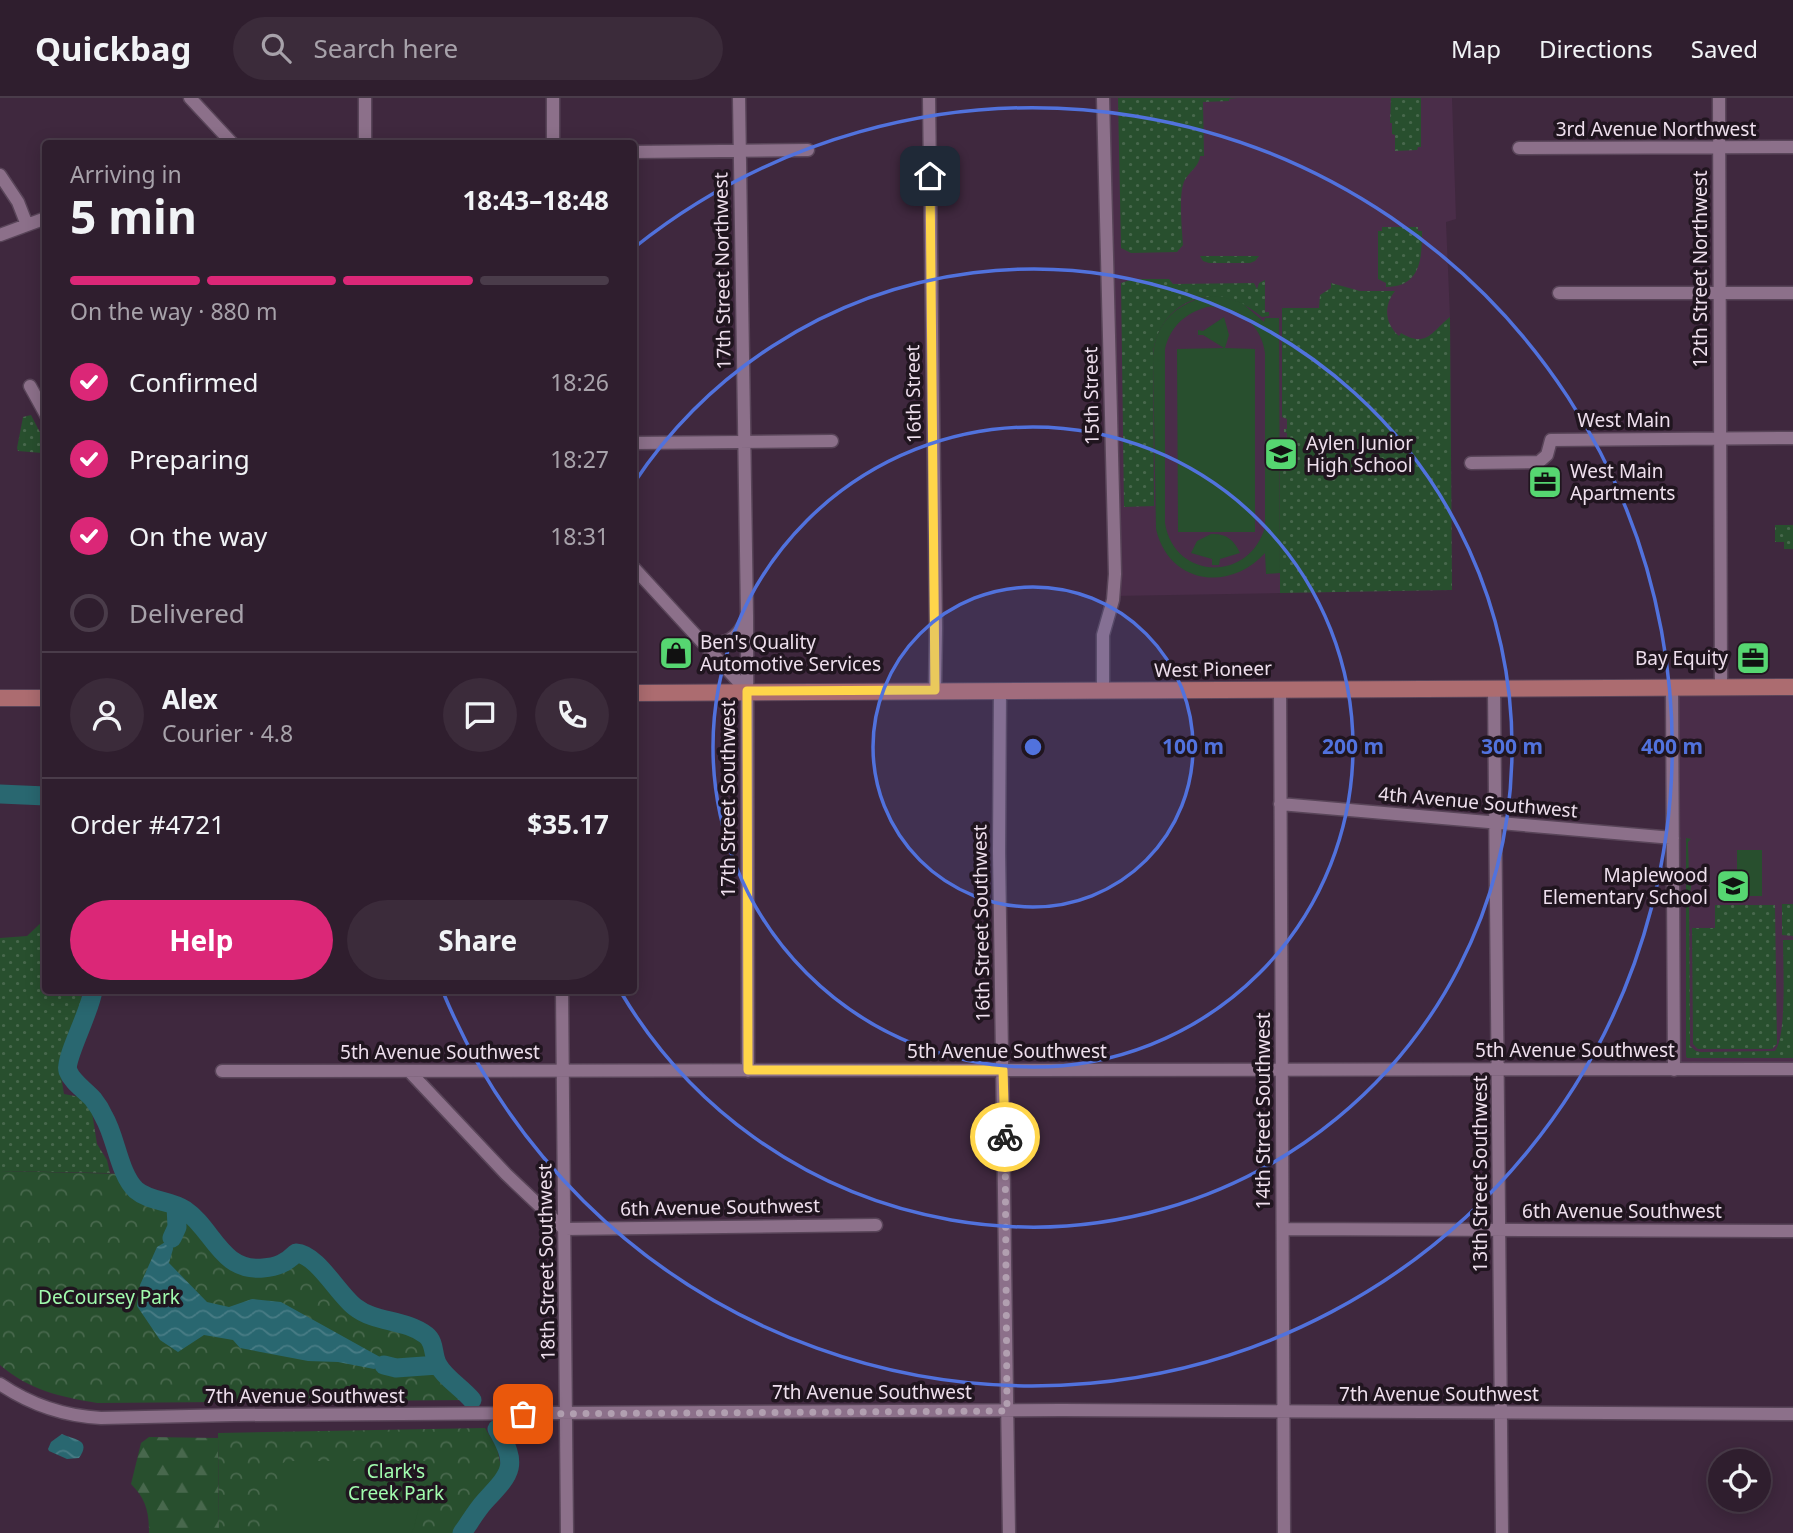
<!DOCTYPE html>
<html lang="en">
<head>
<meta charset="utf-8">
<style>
	body { margin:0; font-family:"Noto Sans",sans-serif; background:#3b2b3a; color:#f1f3f6; height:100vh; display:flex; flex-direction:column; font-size:26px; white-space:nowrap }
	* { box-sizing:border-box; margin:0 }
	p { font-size:23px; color:#a7a2aa }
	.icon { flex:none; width:38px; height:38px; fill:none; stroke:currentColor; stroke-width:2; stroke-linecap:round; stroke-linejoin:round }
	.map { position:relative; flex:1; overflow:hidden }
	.sheet { position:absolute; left:42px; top:42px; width:595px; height:854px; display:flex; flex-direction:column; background:#2f1e2e; border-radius:7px; box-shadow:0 4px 18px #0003,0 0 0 2px #4a3c4a }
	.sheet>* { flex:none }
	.fabs { position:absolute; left:1708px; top:1351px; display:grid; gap:14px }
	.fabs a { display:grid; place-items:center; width:63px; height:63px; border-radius:50%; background:#2f1e2e; box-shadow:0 4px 18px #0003,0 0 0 2px #4a3c4a; font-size:35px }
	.pin { position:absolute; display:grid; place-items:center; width:60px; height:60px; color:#fff; margin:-30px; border-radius:14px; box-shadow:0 4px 10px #0006 }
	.courier { position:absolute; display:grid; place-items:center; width:70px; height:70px; margin:-35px; border:5px solid #ffd54a; border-radius:50%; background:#fff; color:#222; box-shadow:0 2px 9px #0007 }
	.head em { font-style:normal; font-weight:700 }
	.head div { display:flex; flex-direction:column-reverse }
	.head { display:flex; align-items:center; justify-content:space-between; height:119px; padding:0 28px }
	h1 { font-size:46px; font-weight:700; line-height:52px }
	.bar { display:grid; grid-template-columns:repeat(4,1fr); gap:10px 7px; align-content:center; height:84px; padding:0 28px }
	.bar i { height:9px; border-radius:5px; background:#4a3c4a }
	.bar .selected { background:#db2777 }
	.bar p { grid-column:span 4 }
	.line { display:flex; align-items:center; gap:18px; padding:0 28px; border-top:2px solid #4a3c4a }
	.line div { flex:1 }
	.round { display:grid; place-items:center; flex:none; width:74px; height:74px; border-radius:37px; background:#3b2b3a }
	ol { padding:0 28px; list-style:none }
	li { display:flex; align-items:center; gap:21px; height:77px }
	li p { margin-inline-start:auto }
	li .icon { padding:7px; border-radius:50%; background:#db2777; color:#fff; stroke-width:4 }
	li:last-child { color:#a7a2aa }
	li i { width:38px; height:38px; border:4px solid #4a3c4a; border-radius:50% }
	.button { display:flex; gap:14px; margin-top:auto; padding:14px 28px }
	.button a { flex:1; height:80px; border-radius:42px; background:#db2777; color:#fff; font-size:28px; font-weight:700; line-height:80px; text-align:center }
	.button a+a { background:#3b2b3a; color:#f1f3f6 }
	header { display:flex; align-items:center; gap:42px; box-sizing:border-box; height:98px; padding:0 35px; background:#2f1e2e; border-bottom:2px solid #4a3c4a }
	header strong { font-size:33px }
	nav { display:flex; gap:38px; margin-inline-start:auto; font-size:24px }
	.search { width:490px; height:63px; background:#3b2b3a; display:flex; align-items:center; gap:18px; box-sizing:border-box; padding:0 24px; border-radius:38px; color:#a7a2aa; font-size:26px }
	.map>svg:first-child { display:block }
	.built { fill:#4a2d49 }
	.grass { fill:url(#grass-dots) }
	.forest { fill:url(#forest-firs) }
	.park { fill:url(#park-crowns) }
	.garden { fill:#284f2e; fill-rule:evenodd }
	.water { fill:url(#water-waves) }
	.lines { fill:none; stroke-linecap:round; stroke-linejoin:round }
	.river { stroke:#296770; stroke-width:19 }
	.minor-casing { stroke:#594559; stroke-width:15 }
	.major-casing { stroke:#594559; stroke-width:18 }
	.minor { stroke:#8c708a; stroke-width:12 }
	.major { stroke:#ac6c70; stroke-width:16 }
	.done { stroke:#b19fb0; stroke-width:7; stroke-dasharray:0 12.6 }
	.route { stroke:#ffd54a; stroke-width:9 }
	.ring { fill:none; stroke:#5172dd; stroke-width:3.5 }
	.labels { text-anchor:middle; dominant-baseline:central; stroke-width:7; stroke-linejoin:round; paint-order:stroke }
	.street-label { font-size:19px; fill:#eedfed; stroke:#20151f }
	.poi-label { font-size:19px; fill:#eedfed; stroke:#20151f; text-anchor:start }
	.park-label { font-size:19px; fill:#a1fcae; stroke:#20151f }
	.centre { fill:#5172dd; stroke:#20151f; stroke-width:3.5 }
	.ring-label { font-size:21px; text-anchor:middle; font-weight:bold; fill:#5172dd; stroke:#20151f; stroke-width:7; stroke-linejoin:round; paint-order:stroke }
</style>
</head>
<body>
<header>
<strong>Quickbag</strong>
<div class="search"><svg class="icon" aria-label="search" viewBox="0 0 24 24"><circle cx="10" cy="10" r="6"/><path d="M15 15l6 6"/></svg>Search here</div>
<nav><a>Map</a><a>Directions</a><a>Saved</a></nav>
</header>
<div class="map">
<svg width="1793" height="1435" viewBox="0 0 1793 1435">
	<defs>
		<pattern id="grass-dots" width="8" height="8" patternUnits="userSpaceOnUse" patternTransform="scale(1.75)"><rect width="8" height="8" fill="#284f2e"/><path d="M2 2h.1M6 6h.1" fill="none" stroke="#48684d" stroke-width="1.8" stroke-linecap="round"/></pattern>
		<pattern id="forest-firs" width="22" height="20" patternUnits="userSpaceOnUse" patternTransform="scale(1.75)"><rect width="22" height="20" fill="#284f2e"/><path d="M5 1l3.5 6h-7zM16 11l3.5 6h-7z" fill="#48684d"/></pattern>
		<pattern id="park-crowns" width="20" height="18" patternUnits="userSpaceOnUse" patternTransform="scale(1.75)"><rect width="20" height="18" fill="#284f2e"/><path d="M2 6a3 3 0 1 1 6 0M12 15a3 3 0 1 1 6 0" fill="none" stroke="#48684d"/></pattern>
		<pattern id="water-waves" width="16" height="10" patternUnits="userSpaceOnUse" patternTransform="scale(1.75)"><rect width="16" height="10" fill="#296770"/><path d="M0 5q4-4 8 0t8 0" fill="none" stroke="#487c85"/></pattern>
	</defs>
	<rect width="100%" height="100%" fill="#3f283e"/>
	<path class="built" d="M1103 0H1452L1456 121 1446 124 1450 219 1452 492 1113 498Z
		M1793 589V971L1674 972 1672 590Z"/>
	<path class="grass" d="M1118 0H1237L1229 1V3L1203 4 1204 58H1200C1199 70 1186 75 1183 87 1179 100 1182 132 1183 147L1177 154 1131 155 1121 150Z
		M1391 0H1421V49H1418L1417 52 1395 53V37L1392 36V25H1390Z
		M1382 129H1418V133H1422C1422 160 1421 189 1386 189V185L1378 181V133H1382Z
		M1200 158H1259L1255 163 1250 165H1209L1203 163Z
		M1133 181H1169L1173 186 1254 185 1257 191 1259 185 1265 182V214H1269V218L1262 219C1220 183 1164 196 1153 253L1154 408 1124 409 1121 185Z
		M1331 185 1360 193H1395C1383 208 1385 226 1399 238L1401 235C1427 251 1433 232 1450 219L1452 492 1280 495V360L1287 358V348H1284V345L1287 344V335L1284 334V331H1287V321L1282 319V210H1319L1320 197 1331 190Z
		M31 317 45 344 42 355 18 353 17 350 23 319Z
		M1775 427H1793V451H1784V444H1775Z
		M1686 740 1691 741 1688 744 1689 779 1692 780 1689 806 1690 948 1696 953 1701 954 1775 953C1787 938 1783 865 1783 842H1793V960H1687L1686 958Z
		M1782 806H1793V838L1782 837Z
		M1715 807H1775L1777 946 1772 951H1698L1693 946 1692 830H1715Z
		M45 821 46 892 81 893 82 910 59 966 64 996 80 999 92 1014 97 1046 107 1062 110 1075 0 1073V840L27 838Z"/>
	<path class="forest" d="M149 1339 218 1340 219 1435H149C149 1414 146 1401 131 1386L141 1345Z"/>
	<path class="park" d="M0 1073 126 1076C140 1105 159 1097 183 1111 213 1128 220 1173 262 1170 276 1169 286 1165 296 1155 317 1156 338 1196 355 1209 375 1225 405 1222 426 1237 436 1245 432 1257 438 1267 445 1280 462 1290 472 1302L97 1305C61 1299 29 1292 0 1267Z
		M485 1330 497 1350 501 1369 495 1385 476 1403 454 1435H219L218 1335Z"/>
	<path class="garden" d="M1220 198 1242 205 1264 224 1265 220H1279L1280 475 1266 476 1265 455C1230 494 1169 487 1156 431L1153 261C1153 223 1183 198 1220 198ZM1207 209C1236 207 1261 225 1265 255V429C1249 485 1174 482 1165 425V251C1170 229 1185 215 1207 209Z
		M1224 219 1229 237 1225 250 1255 251V434H1178L1177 251 1224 250 1203 237H1198V232L1203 233Z
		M1211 436C1225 435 1234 441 1240 455L1220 461 1219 467H1212V461L1191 455 1197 443Z
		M1737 752H1762V798H1737Z
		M286 1363H426L424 1386 414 1430 411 1435H281V1367Z"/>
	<path class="water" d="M172 1140 173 1151 169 1165 207 1204 229 1209 252 1201 281 1204 380 1259 384 1267 374 1271 338 1264 308 1263 240 1250 233 1242 204 1237 178 1254 160 1242 137 1208 140 1187 157 1149Z
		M62 1336C74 1342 92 1341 79 1360L67 1361 49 1353 48 1351 51 1344Z"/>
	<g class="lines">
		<path class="river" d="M0 696 46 698
			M93 892C91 912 64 961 68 973 72 984 85 992 93 1001 97 1006 101 1012 104 1019 116 1039 119 1076 136 1092 150 1104 170 1102 185 1112 213 1131 221 1174 263 1170 277 1169 286 1165 296 1155 317 1156 338 1196 355 1209 375 1225 405 1221 426 1237 436 1245 432 1257 438 1267 445 1280 462 1290 472 1302
			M172 1140 177 1129 176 1108
			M384 1267 396 1270 438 1267
			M462 1435C470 1424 476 1413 485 1403 511 1375 519 1368 497 1331"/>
		<g class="minor-casing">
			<path id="minor" d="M190 0 233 46
				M365 0V46
				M553 0V46
				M739 0 747 518 748 973
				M929 0 936 530 935 592
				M1103 0 1115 476 1113 502 1103 537V593
				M1719 0 1721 590
				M1519 50 1793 49
				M634 54 808 52
				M0 77 18 104 27 127
				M0 137 46 120
				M1559 195H1793
				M30 288 46 317
				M634 345 832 343
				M1471 365 1539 364 1547 357 1551 342 1793 340
				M634 470 747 593
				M704 544C725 548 737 541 746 522
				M1672 590 1674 972
				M1280 591 1284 1435
				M1494 591 1502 1435
				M1000 592 999 754 1009 1435
				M1280 706 1673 740
				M562 892 567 1435
				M222 973 1793 971
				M409 973 506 1076 564 1131 876 1127
				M1283 1131 1793 1133
				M0 1286C31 1307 64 1318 101 1320L234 1317 1062 1312 1793 1316"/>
		</g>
		<g class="major-casing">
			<path id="major" d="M634 595 1793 589
				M0 600H46"/>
		</g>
		<use href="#minor" class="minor"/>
		<use href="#major" class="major"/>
	</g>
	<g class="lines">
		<path class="done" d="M523 1316 1007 1313 1005 1039"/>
		<path class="route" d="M930 78 935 592 747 593 748 972H1003L1005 1039"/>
	</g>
	<circle cx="1033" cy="649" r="160" fill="#5172dd" fill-opacity=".12"/>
	<g class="ring">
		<circle cx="1033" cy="649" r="160"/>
		<circle cx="1033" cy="649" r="320"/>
		<path d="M634 385A479 479 0 1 1 622 896"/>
		<path d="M635 149A639 639 0 1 1 443 894"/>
	</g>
	<defs>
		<g id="school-square" transform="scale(1.75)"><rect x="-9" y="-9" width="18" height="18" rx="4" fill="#56d671" stroke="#20151f"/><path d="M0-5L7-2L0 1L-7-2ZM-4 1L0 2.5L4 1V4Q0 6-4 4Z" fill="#111"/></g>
		<g id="office-square" transform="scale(1.75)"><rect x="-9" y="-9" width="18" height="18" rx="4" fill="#56d671" stroke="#20151f"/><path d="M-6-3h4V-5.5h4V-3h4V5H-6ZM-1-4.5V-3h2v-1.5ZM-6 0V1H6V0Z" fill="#111"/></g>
		<g id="shop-square" transform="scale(1.75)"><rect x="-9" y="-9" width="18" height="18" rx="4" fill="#56d671" stroke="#20151f"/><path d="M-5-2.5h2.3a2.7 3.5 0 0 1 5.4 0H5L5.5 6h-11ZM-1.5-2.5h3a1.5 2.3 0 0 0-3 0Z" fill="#111"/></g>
	</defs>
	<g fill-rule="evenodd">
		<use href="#school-square" x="1281" y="356"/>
		<use href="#office-square" x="1545" y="384"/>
		<use href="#shop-square" x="676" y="555"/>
		<use href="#office-square" x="1753" y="560"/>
		<use href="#school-square" x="1733" y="788"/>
	</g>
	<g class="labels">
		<g class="street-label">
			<text x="1656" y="31">3rd Avenue Northwest</text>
			<text transform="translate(1700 171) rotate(-90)">12th Street Northwest</text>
			<text transform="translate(722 173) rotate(-91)">17th Street Northwest</text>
			<text transform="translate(913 296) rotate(-91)">16th Street</text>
			<text transform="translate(1091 298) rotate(-91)">15th Street</text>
			<text x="1624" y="322">West Main</text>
			<text transform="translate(1213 571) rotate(-1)">West Pioneer</text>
			<text transform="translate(728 701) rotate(-90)">17th Street Southwest</text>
			<text transform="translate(1478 704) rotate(5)">4th Avenue Southwest</text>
			<text transform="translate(981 825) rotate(-91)">16th Street Southwest</text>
			<text x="1575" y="952">5th Avenue Southwest</text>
			<text x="1007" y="953">5th Avenue Southwest</text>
			<text x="440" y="954">5th Avenue Southwest</text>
			<text transform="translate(1263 1013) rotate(-90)">14th Street Southwest</text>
			<text transform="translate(1480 1076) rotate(-90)">13th Street Southwest</text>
			<text transform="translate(720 1109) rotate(-1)">6th Avenue Southwest</text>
			<text x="1622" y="1113">6th Avenue Southwest</text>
			<text transform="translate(546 1164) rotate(-91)">18th Street Southwest</text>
			<text x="872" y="1294">7th Avenue Southwest</text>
			<text x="1439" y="1296">7th Avenue Southwest</text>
			<text x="305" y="1298">7th Avenue Southwest</text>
		</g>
		<g class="poi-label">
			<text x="1306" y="345">Aylen Junior<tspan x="1306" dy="22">High School</tspan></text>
			<text x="1570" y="373">West Main<tspan x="1570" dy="22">Apartments</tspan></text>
			<text x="700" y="544">Ben's Quality<tspan x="700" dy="22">Automotive Services</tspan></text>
			<text x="1728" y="560" text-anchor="end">Bay Equity</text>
			<text x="1708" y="777" text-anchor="end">Maplewood<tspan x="1708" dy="22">Elementary School</tspan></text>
		</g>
		<g class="park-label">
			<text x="109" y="1199">DeCoursey Park</text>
			<text x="396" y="1373">Clark's<tspan x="396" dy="22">Creek Park</tspan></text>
		</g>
	</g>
	<circle cx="1033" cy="649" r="10" class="centre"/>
	<g class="ring-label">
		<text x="1193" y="656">100 m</text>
		<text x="1353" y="656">200 m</text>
		<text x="1512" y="656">300 m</text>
		<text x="1672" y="656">400 m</text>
	</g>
</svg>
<div class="fabs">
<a><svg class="icon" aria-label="locate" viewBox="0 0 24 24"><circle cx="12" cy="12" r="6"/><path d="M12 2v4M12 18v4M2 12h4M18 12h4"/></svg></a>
</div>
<div class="pin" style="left:523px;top:1316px;background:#ea580c"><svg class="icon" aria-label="bag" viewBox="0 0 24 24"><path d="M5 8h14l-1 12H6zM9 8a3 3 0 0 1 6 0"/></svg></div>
<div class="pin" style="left:930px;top:78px;background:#1f2937"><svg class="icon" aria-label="home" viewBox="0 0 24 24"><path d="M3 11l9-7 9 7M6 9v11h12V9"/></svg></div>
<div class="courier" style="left:1005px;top:1039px"><svg class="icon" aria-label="bike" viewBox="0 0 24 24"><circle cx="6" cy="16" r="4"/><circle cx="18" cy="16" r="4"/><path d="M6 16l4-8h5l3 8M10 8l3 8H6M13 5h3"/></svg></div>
<section class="sheet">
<div class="head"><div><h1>5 min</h1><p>Arriving in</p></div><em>18:43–18:48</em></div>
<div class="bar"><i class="selected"></i><i class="selected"></i><i class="selected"></i><i></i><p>On the way · 880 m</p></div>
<ol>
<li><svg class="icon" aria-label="check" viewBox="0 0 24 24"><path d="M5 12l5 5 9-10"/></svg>Confirmed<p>18:26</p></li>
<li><svg class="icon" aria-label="check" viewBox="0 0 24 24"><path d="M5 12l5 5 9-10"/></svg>Preparing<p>18:27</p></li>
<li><svg class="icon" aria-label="check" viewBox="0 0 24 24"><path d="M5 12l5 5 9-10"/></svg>On the way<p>18:31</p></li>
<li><i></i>Delivered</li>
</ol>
<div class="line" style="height:126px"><a class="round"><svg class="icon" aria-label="person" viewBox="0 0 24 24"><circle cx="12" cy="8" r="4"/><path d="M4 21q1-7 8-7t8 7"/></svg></a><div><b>Alex</b><p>Courier · 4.8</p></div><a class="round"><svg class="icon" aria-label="chat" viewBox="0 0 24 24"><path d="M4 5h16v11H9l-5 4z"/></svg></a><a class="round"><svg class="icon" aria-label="phone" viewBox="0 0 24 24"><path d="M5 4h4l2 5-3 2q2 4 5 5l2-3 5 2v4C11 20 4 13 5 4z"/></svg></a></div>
<div class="line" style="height:91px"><div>Order #4721</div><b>$35.17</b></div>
<div class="button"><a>Help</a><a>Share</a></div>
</section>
</div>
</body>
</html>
